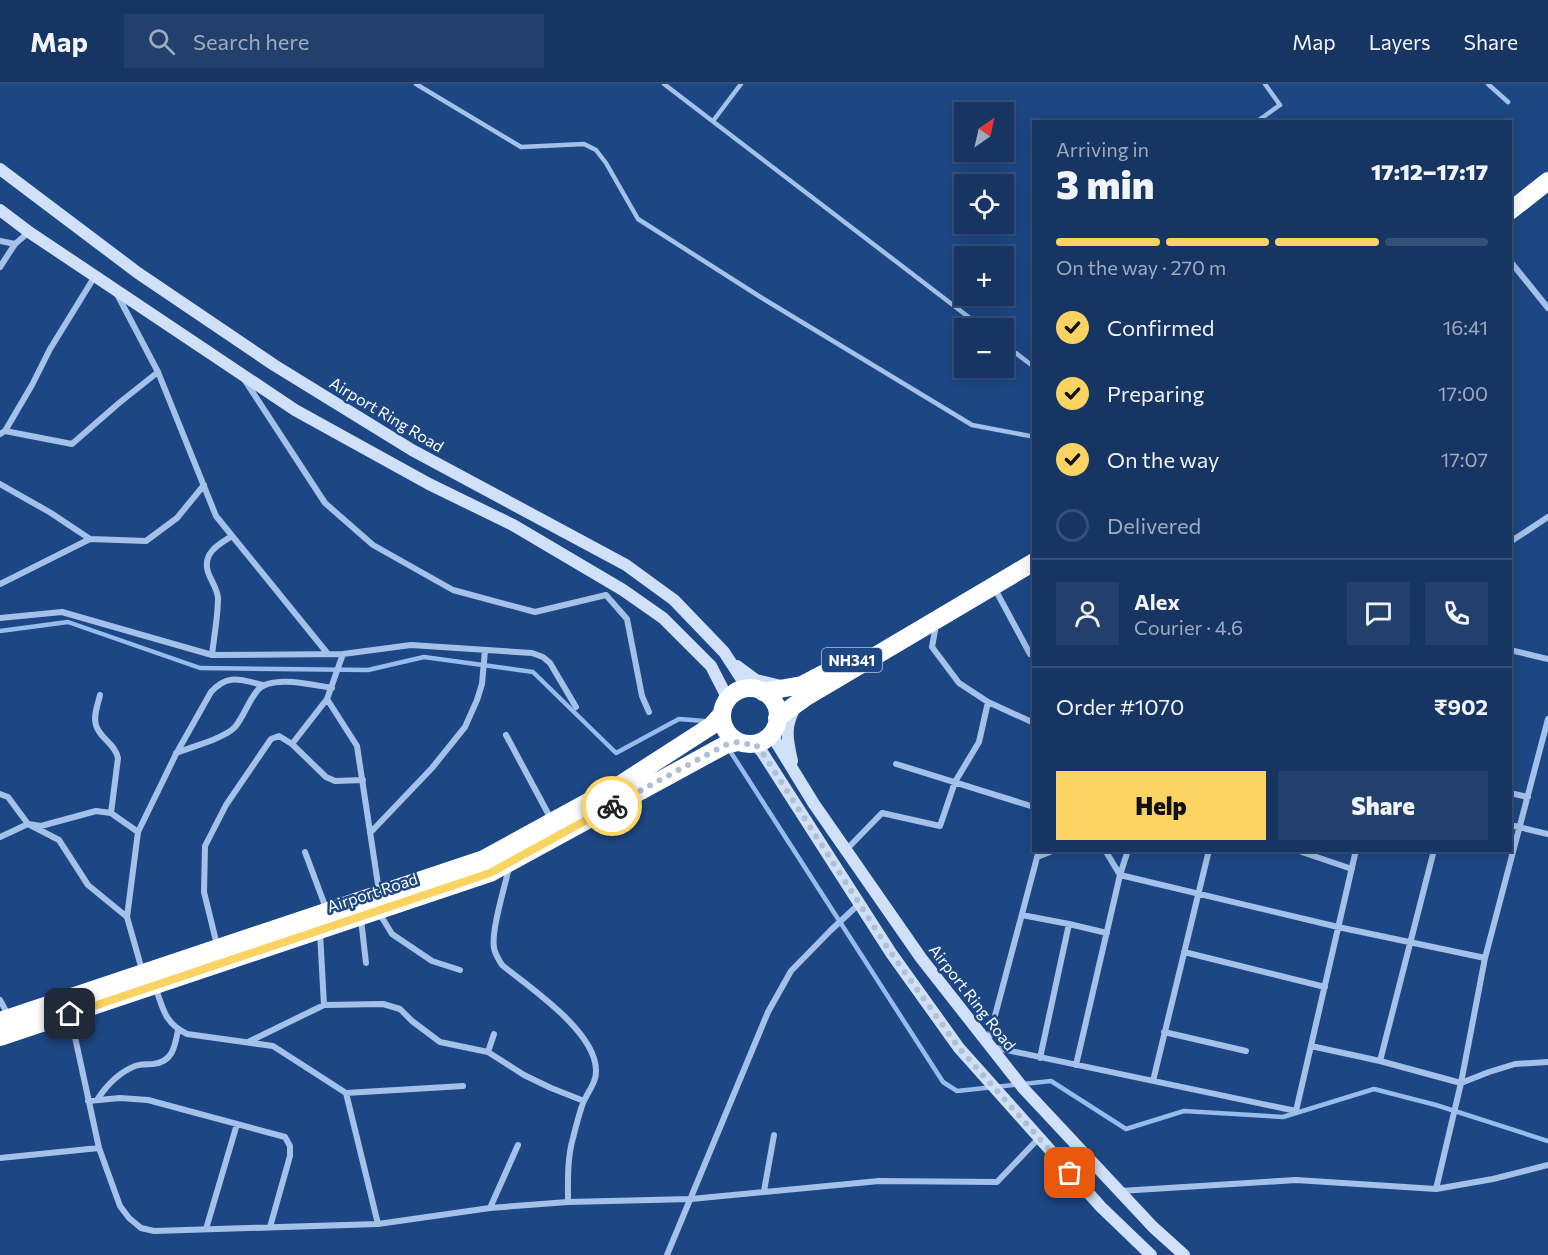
<!DOCTYPE html>
<html lang="en">
<head>
<meta charset="utf-8">
<style>
	body { margin:0; font-family:Commissioner,sans-serif; background:#23406c; color:#f1f3f6; height:100vh; display:flex; flex-direction:column; font-size:22px; white-space:nowrap }
	* { box-sizing:border-box; margin:0 }
	p { font-size:20px; color:#9eabbe }
	.icon { flex:none; width:33px; height:33px; fill:none; stroke:currentColor; stroke-width:2; stroke-linecap:round; stroke-linejoin:round }
	.map { position:relative; flex:1; overflow:hidden }
	.panel { position:absolute; left:1032px; top:36px; width:480px; height:732px; display:flex; flex-direction:column; background:#163563; border-radius:0px; box-shadow:0 3px 15px #0003,0 0 0 2px #355078 }
	.panel>* { flex:none }
	.needle { width:39px; rotate:34deg }
	.controls { position:absolute; left:954px; top:18px; display:grid; gap:12px }
	.controls a { display:grid; place-items:center; width:60px; height:60px; border-radius:0px; background:#163563; box-shadow:0 3px 15px #0003,0 0 0 2px #355078; font-size:30px }
	.pin { position:absolute; display:grid; place-items:center; width:51px; height:51px; color:#fff; margin:-26px; border-radius:12px; box-shadow:0 3px 9px #0006 }
	.courier { position:absolute; display:grid; place-items:center; width:60px; height:60px; margin:-30px; border:4px solid #fad362; border-radius:50%; background:#fff; color:#222; box-shadow:0 2px 8px #0007 }
	.headline em { font-style:normal; font-weight:800 }
	.headline div { display:flex; flex-direction:column-reverse }
	.headline { display:flex; align-items:center; justify-content:space-between; height:102px; padding:0 24px }
	h1 { font-size:39px; font-weight:800; line-height:45px }
	.bar { display:grid; grid-template-columns:repeat(4,1fr); gap:9px 6px; align-content:center; height:72px; padding:0 24px }
	.bar i { height:8px; border-radius:4px; background:#355078 }
	.bar .on { background:#fad362 }
	.bar p { grid-column:span 4 }
	.line { display:flex; align-items:center; gap:15px; padding:0 24px; border-top:2px solid #355078 }
	.line div { flex:1 }
	.round { display:grid; place-items:center; flex:none; width:63px; height:63px; border-radius:0px; background:#23406c }
	ol { padding:0 24px; list-style:none }
	li { display:flex; align-items:center; gap:18px; height:66px }
	li p { margin-inline-start:auto }
	li .icon { padding:6px; border-radius:50%; background:#fad362; color:#111; stroke-width:4 }
	li:last-child { color:#9eabbe }
	li i { width:33px; height:33px; border:3px solid #355078; border-radius:50% }
	.primary-button { display:flex; gap:12px; margin-top:auto; padding:12px 24px }
	.primary-button a { flex:1; height:69px; border-radius:0px; background:#fad362; color:#111; font-size:24px; font-weight:800; line-height:69px; text-align:center }
	.primary-button a+a { background:#23406c; color:#f1f3f6 }
	header { display:flex; align-items:center; gap:36px; box-sizing:border-box; height:84px; padding:0 30px; background:#163563; border-bottom:2px solid #355078 }
	header strong { font-size:28px }
	nav { display:flex; gap:33px; margin-inline-start:auto; font-size:21px }
	.search { width:420px; height:54px; background:#23406c; display:flex; align-items:center; gap:15px; box-sizing:border-box; padding:0 21px; border-radius:0px; color:#9eabbe; font-size:22px }
	.map>svg:first-child { display:block }
	.lines { fill:none; stroke-linecap:round; stroke-linejoin:round }
	.stream { stroke:#97bcec; stroke-width:4.5 }
	.lane { stroke:#a4c1ea; stroke-width:4.5 }
	.street { stroke:#a4c1ea; stroke-width:6 }
	.secondary { stroke:#cfe0f8; stroke-width:12 }
	.highway { stroke:#fff; stroke-width:18 }
	.done { stroke:#b0bfd4; stroke-width:6; stroke-dasharray:0 10.8 }
	.route { stroke:#fad362; stroke-width:8 }
	.labels { text-anchor:middle; dominant-baseline:central; stroke-width:5; stroke-linejoin:round; paint-order:stroke }
	.shield { fill:#1d4784; stroke:#bbc8da; stroke-width:1.5 }
	.shield-label { font-size:15px; font-weight:bold; fill:#fff }
	.street-label { font-size:16px; fill:#fff; stroke:#1d4784 }
</style>
</head>
<body>
<header>
<strong>Map</strong>
<div class="search"><svg class="icon" aria-label="search" viewBox="0 0 24 24"><circle cx="10" cy="10" r="6"/><path d="M15 15l6 6"/></svg>Search here</div>
<nav><a>Map</a><a>Layers</a><a>Share</a></nav>
</header>
<div class="map">
<svg width="1548" height="1171" viewBox="0 0 1548 1171">
	<rect width="100%" height="100%" fill="#1d4784"/>
	<g class="lines">
		<path class="stream" d="M0 547 68 538 200 584 368 586 424 573 533 588 616 669 679 635 704 637
			M730 667 943 998 957 1007 1051 997 1126 1045 1184 1027 1283 1033 1374 1005 1436 1021 1548 1057"/>
		<path class="lane" d="M416 0 521 63 584 60 596 66 606 79 638 135 762 214 972 341 1030 352 1034 351
			M664 0 983 244
			M1488 0 1508 18
			M713 37 741 0
			M1256 38 1280 21 1265 0
			M1004 260 1034 283"/>
		<path class="street" d="M0 157 15 160
			M1510 177 1548 224
			M0 183 15 160 29 148
			M117 210 158 288 216 432 328 570
			M244 295 325 419 373 461 453 506 535 528 606 511 627 535 642 612 649 628
			M5 347 72 360 119 319 158 288
			M0 350 5 347 32 301 50 265 95 192
			M0 400 51 429 90 455
			M1510 458 1548 433
			M0 500 90 455 146 457 177 434 204 401
			M995 505 1030 570 1034 572
			M0 534 62 528 212 571 343 570 411 561 532 569 543 573 550 579 576 623
			M936 541 932 563 959 599 988 618 1034 639
			M1510 566 1548 575
			M343 570 327 615 357 662 379 807
			M212 571C214 552 218 533 218 514 217 504 211 497 208 488 202 469 219 460 232 452
			M100 611C98 620 93 632 96 641 99 654 115 659 118 674L111 729
			M506 651 551 735
			M292 660 327 615
			M176 669C191 663 225 654 235 643 244 632 248 618 257 607 270 590 313 601 332 604
			M896 680 1034 723
			M1510 709 1528 713
			M0 710 8 713 28 740 59 756 88 801 127 833
			M1510 741 1548 750
			M370 749 432 684 465 643 477 616 482 600 485 566
			M0 753 28 740 41 742 96 727 111 729 138 748
			M846 766 882 729 940 742 955 698 979 658 988 618
			M1105 766 1120 791 1338 843 1485 874
			M1296 766 1352 785
			M305 768 327 827
			M1037 773 1055 766
			M509 783C505 803 491 846 494 864 495 870 499 876 502 881 530 904 594 946 596 985 597 998 588 1007 583 1019 579 1030 576 1042 573 1054 567 1075 568 1097 568 1118
			M378 827 392 850 432 877 460 886
			M1022 831 1069 840 1107 849
			M361 835 366 879
			M320 849 324 921
			M217 861 204 808 205 762 226 721 271 655 279 652 292 660 326 693 335 697 363 696
			M1184 868 1325 903
			M142 886 127 833 138 748 176 670 211 608C228 589 241 596 263 601
			M155 902C163 924 164 939 187 950L273 962 346 1009 378 1140 490 1124 518 1061
			M0 916 8 931
			M70 930 99 1064 120 1122 129 1134 141 1144 154 1147 378 1140
			M1164 948 1246 967
			M494 950 488 968 524 991 551 1004 584 1017
			M248 958 324 921 383 920 400 925 412 937 440 958 488 968
			M988 958 1039 766
			M1311 962 1380 977 1461 999 1489 988 1515 980 1548 978
			M992 963 1296 1027 1356 766
			M1040 974 1069 840
			M1380 977 1434 766
			M1076 981 1120 791 1128 766
			M1153 997 1209 766
			M346 1009 463 1002
			M97 1016C106 1002 118 989 135 982 141 980 147 980 153 980 173 978 175 962 178 946
			M88 1017 120 1014 148 1016 285 1053 290 1062V1072L270 1143
			M0 1074 99 1064
			M1436 1105 1461 999 1485 874 1548 635
			M764 1107 774 1051
			M1120 1107 1296 1096 1436 1105 1493 1095 1548 1081
			M490 1124 568 1118 691 1115 879 1097 997 1098 1039 1054
			M206 1145 237 1040
			M667 1171 768 928 791 887 831 846 859 820"/>
		<path class="secondary" d="M0 85 138 189 274 281 412 366 626 481 674 516 724 568 748 605
			M0 126 29 148 295 326 429 400 513 441 623 506 663 534 711 582 728 615
			M737 582 756 596 781 602
			M773 648 776 658 814 720 921 874 1023 1004 1153 1143 1184 1171
			M755 660 762 668 891 869 959 964 1101 1123 1151 1171
			M792 677C787 655 784 642 796 622"/>
		<path class="highway" d="M1510 127 1548 97
			M722 632a28 28 0 1 1 56 0a28 28 0 1 1-56 0Z
			M763 608 802 601 823 590
			M777 634 806 613 1034 478
			M0 937 484 775 621 700 711 642 722 630
			M0 953 490 789 725 661 738 658"/>
	</g>
	<g class="lines">
		<path class="done" d="M612 722 725 661 738 658 747 660H755L762 668 891 869 959 964 1070 1089"/>
		<path class="route" d="M70 930 490 789 612 722"/>
	</g>
	<g class="labels">
		<rect class="shield" x="822" y="564" width="60" height="24" rx="4.5"/>
		<g class="shield-label">
			<text x="852" y="576">NH341</text>
		</g>
		<g class="street-label">
			<text transform="translate(387 330) rotate(31)">Airport Ring Road</text>
			<text transform="translate(372 808) rotate(-18)">Airport Road</text>
			<text transform="translate(973 913) rotate(52)">Airport Ring Road</text>
		</g>
	</g>
</svg>
<div class="controls">
<a><svg class="needle" viewBox="-14 -14 28 28"><path d="M0-13l5 13h-10z" fill="#e53935"/><path d="M0 13l5-13h-10z" fill="#9eabbe"/></svg></a>
<a><svg class="icon" aria-label="locate" viewBox="0 0 24 24"><circle cx="12" cy="12" r="6"/><path d="M12 2v4M12 18v4M2 12h4M18 12h4"/></svg></a>
<a>+</a>
<a>−</a>
</div>
<div class="pin" style="left:1070px;top:1089px;background:#ea580c"><svg class="icon" aria-label="bag" viewBox="0 0 24 24"><path d="M5 8h14l-1 12H6zM9 8a3 3 0 0 1 6 0"/></svg></div>
<div class="pin" style="left:70px;top:930px;background:#1f2937"><svg class="icon" aria-label="home" viewBox="0 0 24 24"><path d="M3 11l9-7 9 7M6 9v11h12V9"/></svg></div>
<div class="courier" style="left:612px;top:722px"><svg class="icon" aria-label="bike" viewBox="0 0 24 24"><circle cx="6" cy="16" r="4"/><circle cx="18" cy="16" r="4"/><path d="M6 16l4-8h5l3 8M10 8l3 8H6M13 5h3"/></svg></div>
<section class="panel">
<div class="headline"><div><h1>3 min</h1><p>Arriving in</p></div><em>17:12–17:17</em></div>
<div class="bar"><i class="on"></i><i class="on"></i><i class="on"></i><i></i><p>On the way · 270 m</p></div>
<ol>
<li><svg class="icon" aria-label="check" viewBox="0 0 24 24"><path d="M5 12l5 5 9-10"/></svg>Confirmed<p>16:41</p></li>
<li><svg class="icon" aria-label="check" viewBox="0 0 24 24"><path d="M5 12l5 5 9-10"/></svg>Preparing<p>17:00</p></li>
<li><svg class="icon" aria-label="check" viewBox="0 0 24 24"><path d="M5 12l5 5 9-10"/></svg>On the way<p>17:07</p></li>
<li><i></i>Delivered</li>
</ol>
<div class="line" style="height:108px"><a class="round"><svg class="icon" aria-label="person" viewBox="0 0 24 24"><circle cx="12" cy="8" r="4"/><path d="M4 21q1-7 8-7t8 7"/></svg></a><div><b>Alex</b><p>Courier · 4.6</p></div><a class="round"><svg class="icon" aria-label="chat" viewBox="0 0 24 24"><path d="M4 5h16v11H9l-5 4z"/></svg></a><a class="round"><svg class="icon" aria-label="phone" viewBox="0 0 24 24"><path d="M5 4h4l2 5-3 2q2 4 5 5l2-3 5 2v4C11 20 4 13 5 4z"/></svg></a></div>
<div class="line" style="height:78px"><div>Order #1070</div><b>₹902</b></div>
<div class="primary-button"><a>Help</a><a>Share</a></div>
</section>
</div>
</body>
</html>
